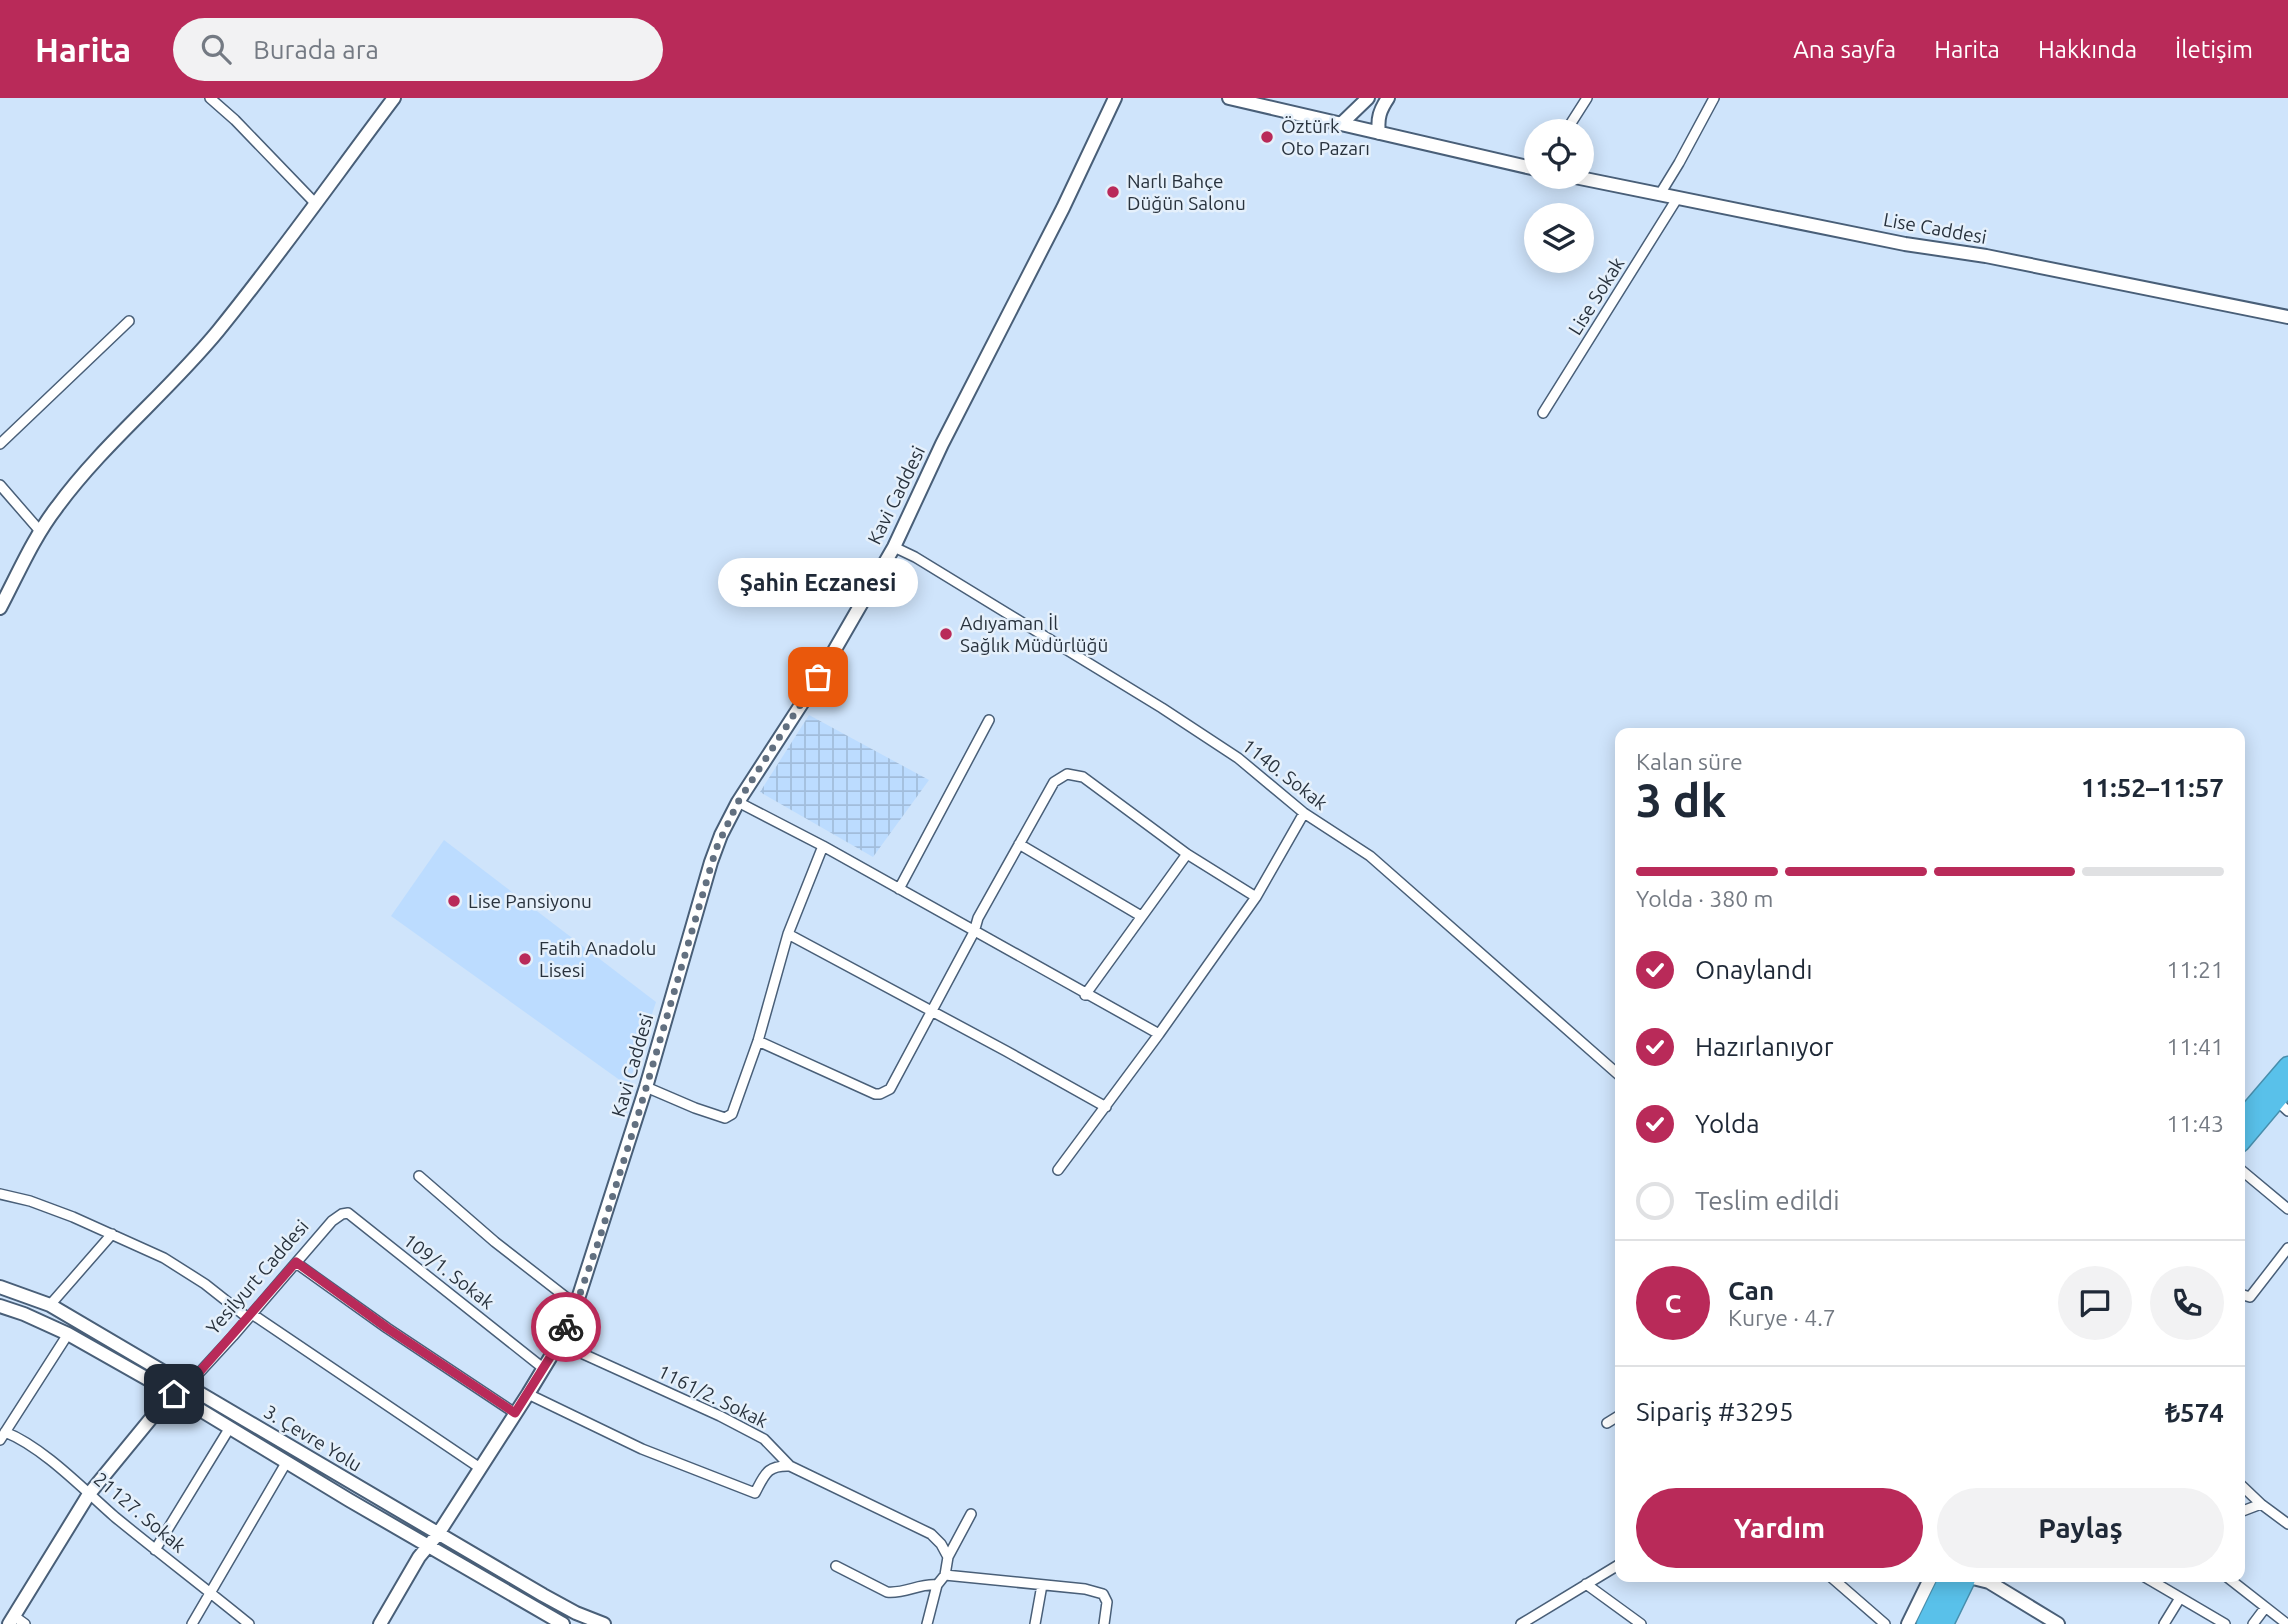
<!DOCTYPE html>
<html lang="tr">
<head>
<meta charset="utf-8">
<style>
	body { margin:0; font-family:Ubuntu,sans-serif; background:#f2f2f3; color:#1f2937; height:100vh; display:flex; flex-direction:column; font-size:26px; white-space:nowrap }
	* { box-sizing:border-box; margin:0 }
	p { font-size:23px; color:#747a83 }
	.icon { flex:none; width:38px; height:38px; fill:none; stroke:currentColor; stroke-width:2; stroke-linecap:round; stroke-linejoin:round }
	.map { position:relative; flex:1; overflow:hidden }
	.panel { position:absolute; left:1615px; top:630px; width:630px; height:854px; display:flex; flex-direction:column; background:#fff; border-radius:14px; box-shadow:0 4px 18px #0003 }
	.panel>* { flex:none }
	.fabs { position:absolute; left:1524px; top:21px; display:grid; gap:14px }
	.fabs a { display:grid; place-items:center; width:70px; height:70px; border-radius:50%; background:#fff; box-shadow:0 4px 18px #0003; font-size:35px }
	.pin { position:absolute; display:grid; place-items:center; width:60px; height:60px; color:#fff; margin:-30px; border-radius:14px; box-shadow:0 4px 10px #0006 }
	.courier { position:absolute; display:grid; place-items:center; width:70px; height:70px; margin:-35px; border:5px solid #b92a59; border-radius:50%; background:#fff; color:#222; box-shadow:0 2px 9px #0007 }
	.bubble { position:absolute; height:49px; border-radius:24px; background:#fff; box-shadow:0 4px 18px #0003; font-size:23px; font-weight:700; line-height:49px; text-align:center }
	.overview em { font-style:normal; font-weight:700 }
	.overview div { display:flex; flex-direction:column-reverse }
	.overview { display:flex; align-items:center; justify-content:space-between; height:119px; padding:0 21px }
	h1 { font-size:46px; font-weight:700; line-height:52px }
	.bar { display:grid; grid-template-columns:repeat(4,1fr); gap:10px 7px; align-content:center; height:84px; padding:0 21px }
	.bar i { height:9px; border-radius:5px; background:#e0e1e3 }
	.bar .selected { background:#b92a59 }
	.bar p { grid-column:span 4 }
	.line { display:flex; align-items:center; gap:18px; padding:0 21px; border-top:2px solid #e0e1e3 }
	.line div { flex:1 }
	.round { display:grid; place-items:center; flex:none; width:74px; height:74px; border-radius:37px; background:#f2f2f3 }
	ol { padding:0 21px; list-style:none }
	li { display:flex; align-items:center; gap:21px; height:77px }
	li p { margin-inline-start:auto }
	li .icon { padding:7px; border-radius:50%; background:#b92a59; color:#fff; stroke-width:4 }
	li:last-child { color:#747a83 }
	li i { width:38px; height:38px; border:4px solid #e0e1e3; border-radius:50% }
	.button { display:flex; gap:14px; margin-top:auto; padding:14px 21px }
	.button a { flex:1; height:80px; border-radius:42px; background:#b92a59; color:#fff; font-size:28px; font-weight:700; line-height:80px; text-align:center }
	.button a+a { background:#f2f2f3; color:#1f2937 }
	header { display:flex; align-items:center; gap:42px; box-sizing:border-box; height:98px; padding:0 35px; background:#b92a59; color:#fff }
	header strong { font-size:33px }
	nav { display:flex; gap:38px; margin-inline-start:auto; font-size:24px }
	.search { width:490px; height:63px; background:#f2f2f3; display:flex; align-items:center; gap:18px; box-sizing:border-box; padding:0 24px; border-radius:38px; color:#747a83; font-size:26px }
	.map>svg:first-child { display:block }
	.built { fill:#bcdcff }
	.industrial { fill:url(#industrial-grid) }
	.lines { fill:none; stroke-linecap:round; stroke-linejoin:round }
	.street-casing { stroke:#495f78; stroke-width:12 }
	.secondary-casing { stroke:#495f78; stroke-width:16 }
	.highway-casing { stroke:#488fad; stroke-width:21 }
	.street { stroke:#fff; stroke-width:9 }
	.secondary { stroke:#fff; stroke-width:12 }
	.highway { stroke:#59c1ea; stroke-width:18 }
	.done { stroke:#627080; stroke-width:7; stroke-dasharray:0 12.6 }
	.route { stroke:#b92a59; stroke-width:9 }
	.poi-dot { fill:#b92a59; stroke:#e5f0fb; stroke-width:2.5 }
	.labels { text-anchor:middle; dominant-baseline:central; stroke-width:5; stroke-linejoin:round; paint-order:stroke }
	.poi-label { font-size:19px; fill:#28323d; stroke:#e5f0fb; text-anchor:start }
	.street-label { font-size:19px; fill:#28323d; stroke:#e5f0fb }
</style>
</head>
<body>
<header>
<strong>Harita</strong>
<div class="search"><svg class="icon" aria-label="search" viewBox="0 0 24 24"><circle cx="10" cy="10" r="6"/><path d="M15 15l6 6"/></svg>Burada ara</div>
<nav><a>Ana sayfa</a><a>Harita</a><a>Hakkında</a><a>İletişim</a></nav>
</header>
<div class="map">
<svg width="2288" height="1526" viewBox="0 0 2288 1526">
	<defs>
		<pattern id="industrial-grid" width="8" height="8" patternUnits="userSpaceOnUse" patternTransform="scale(1.75)"><rect width="8" height="8" fill="#bcdcff"/><path d="M0 4h8M4 0v8" fill="none" stroke="#a2bddb"/></pattern>
	</defs>
	<rect width="100%" height="100%" fill="#cfe4fb"/>
	<path class="built" d="M444 742 656 904 628 988 391 818Z"/>
	<path class="industrial" d="M809 617 929 682 873 759 760 694Z"/>
	<g class="lines">
		<g class="street-casing">
			<path id="street" d="M210 0 235 22 315 105
				M1566 33 1587 0
				M1660 96 1679 65 1714 0
				M1543 315 1678 99
				M0 346 129 223
				M0 387 40 433
				M894 449 915 459 1162 610 1238 660 1304 715 1370 758 1620 978
				M738 704 823 748 1159 936
				M1019 746 1141 818
				M899 791 989 622
				M788 836 1006 953 1106 1009
				M1085 897 1187 756
				M758 943 875 996H880L890 991 974 834 978 820 1054 684 1067 676 1083 679 1187 756 1256 799
				M646 989 695 1010 725 1020 732 1016 758 943 788 836 823 748
				M2276 1002 2288 1013
				M2240 1071 2288 1111
				M1058 1072 1159 936 1256 799 1304 715
				M419 1078 495 1144 576 1207
				M0 1096 30 1103 73 1119 164 1160 205 1186 248 1220
				M296 1165 387 1230 515 1315
				M2240 1196 2250 1199 2288 1150
				M50 1207 112 1136
				M252 1216 480 1370
				M559 1245 720 1318 764 1341 790 1368 931 1436 941 1446 948 1459
				M188 1287 233 1238 332 1123 342 1116 348 1115 543 1270
				M528 1296 642 1351 755 1395C765 1376 767 1367 790 1368
				M1607 1325 1620 1317
				M5 1334C43 1349 84 1392 115 1419 159 1455 205 1490 249 1526
				M0 1342 68 1236
				M2240 1386 2261 1406 2288 1426
				M2240 1414 2261 1406
				M155 1452 229 1331
				M836 1468 887 1494C905 1496 920 1485 937 1487
				M945 1477 1085 1491 1103 1496 1107 1504 1104 1526
				M1831 1479 1885 1526
				M2145 1479 2225 1526
				M2227 1479 2287 1526
				M1586 1486 1641 1526
				M14 1518 25 1526
				M192 1526 286 1365
				M927 1526 937 1487 945 1477 948 1459 971 1416
				M1035 1526 1042 1487
				M1521 1526 1620 1466
				M2164 1526 2180 1500
				M2253 1526 2265 1510"/>
		</g>
		<g class="secondary-casing">
			<path id="secondary" d="M1229 0 1536 71
				M1341 26 1368 0
				M1379 35C1377 20 1380 12 1388 0
				M1575 79 1905 146 1986 158 2288 219
				M0 510C18 476 33 440 57 409 103 346 168 294 218 233 279 158 336 77 394 0
				M0 1189 50 1207 543 1497 576 1515 604 1526
				M0 1208 24 1216 68 1236 174 1296 349 1402 563 1526
				M1969 1479 1989 1484 2058 1526
				M9 1526 89 1396 162 1307 179 1293
				M380 1526 419 1459 438 1436 528 1296 559 1245 576 1207 646 989 711 764 721 737 738 704 819 579 894 449 942 346 1063 110 1115 0
				M1908 1526 1931 1479"/>
		</g>
		<g class="highway-casing">
			<path id="highway" d="M2240 1024 2288 968
				M2240 1045 2288 988
				M1926 1526 1949 1479
				M1944 1526 1967 1479"/>
		</g>
		<use href="#street" class="street"/>
		<use href="#secondary" class="secondary"/>
		<use href="#highway" class="highway"/>
	</g>
	<g class="lines">
		<path class="done" d="M566 1229 576 1207 599 1142 639 1014 716 751 738 704 818 579"/>
		<path class="route" d="M174 1296 188 1287 296 1164 387 1230 515 1315 559 1245 566 1229"/>
	</g>
	<g class="poi-dot">
		<circle cx="1267" cy="39" r="7"/>
		<circle cx="1113" cy="94" r="7"/>
		<circle cx="946" cy="536" r="7"/>
		<circle cx="454" cy="803" r="7"/>
		<circle cx="525" cy="861" r="7"/>
	</g>
	<g class="labels">
		<g class="poi-label">
			<text x="1281" y="28">Öztürk<tspan x="1281" dy="22">Oto Pazarı</tspan></text>
			<text x="1127" y="83">Narlı Bahçe<tspan x="1127" dy="22">Düğün Salonu</tspan></text>
			<text x="960" y="525">Adıyaman İl<tspan x="960" dy="22">Sağlık Müdürlüğü</tspan></text>
			<text x="468" y="803">Lise Pansiyonu</text>
			<text x="539" y="850">Fatih Anadolu<tspan x="539" dy="22">Lisesi</tspan></text>
		</g>
		<g class="street-label">
			<text transform="translate(1935 130) rotate(10)">Lise Caddesi</text>
			<text transform="translate(1596 198) rotate(-58)">Lise Sokak</text>
			<text transform="translate(896 397) rotate(-64)">Kavi Caddesi</text>
			<text transform="translate(1285 676) rotate(38)">1140. Sokak</text>
			<text transform="translate(632 967) rotate(-74)">Kavi Caddesi</text>
			<text transform="translate(449 1173) rotate(38)">109/1. Sokak</text>
			<text transform="translate(257 1179) rotate(-49)">Yesilyurt Caddesi</text>
			<text transform="translate(713 1298) rotate(26)">1161/2. Sokak</text>
			<text transform="translate(313 1340) rotate(31)">3. Çevre Yolu</text>
			<text transform="translate(140 1414) rotate(40)">21127. Sokak</text>
		</g>
	</g>
</svg>
<div class="fabs">
<a><svg class="icon" aria-label="locate" viewBox="0 0 24 24"><circle cx="12" cy="12" r="6"/><path d="M12 2v4M12 18v4M2 12h4M18 12h4"/></svg></a>
<a><svg class="icon" aria-label="layers" viewBox="0 0 24 24"><path d="M12 4l9 5-9 5-9-5zM3 14l9 5 9-5"/></svg></a>
</div>
<div class="pin" style="left:818px;top:579px;background:#ea580c"><svg class="icon" aria-label="bag" viewBox="0 0 24 24"><path d="M5 8h14l-1 12H6zM9 8a3 3 0 0 1 6 0"/></svg></div>
<div class="pin" style="left:174px;top:1296px;background:#1f2937"><svg class="icon" aria-label="home" viewBox="0 0 24 24"><path d="M3 11l9-7 9 7M6 9v11h12V9"/></svg></div>
<div class="courier" style="left:566px;top:1229px"><svg class="icon" aria-label="bike" viewBox="0 0 24 24"><circle cx="6" cy="16" r="4"/><circle cx="18" cy="16" r="4"/><path d="M6 16l4-8h5l3 8M10 8l3 8H6M13 5h3"/></svg></div>
<div class="bubble" style="left:718px;top:460px;width:200px">Şahin Eczanesi</div>
<section class="panel">
<div class="overview"><div><h1>3 dk</h1><p>Kalan süre</p></div><em>11:52–11:57</em></div>
<div class="bar"><i class="selected"></i><i class="selected"></i><i class="selected"></i><i></i><p>Yolda · 380 m</p></div>
<ol>
<li><svg class="icon" aria-label="check" viewBox="0 0 24 24"><path d="M5 12l5 5 9-10"/></svg>Onaylandı<p>11:21</p></li>
<li><svg class="icon" aria-label="check" viewBox="0 0 24 24"><path d="M5 12l5 5 9-10"/></svg>Hazırlanıyor<p>11:41</p></li>
<li><svg class="icon" aria-label="check" viewBox="0 0 24 24"><path d="M5 12l5 5 9-10"/></svg>Yolda<p>11:43</p></li>
<li><i></i>Teslim edildi</li>
</ol>
<div class="line" style="height:126px"><b class="round" style="background:#b92a59;color:#fff">C</b><div><b>Can</b><p>Kurye · 4.7</p></div><a class="round"><svg class="icon" aria-label="chat" viewBox="0 0 24 24"><path d="M4 5h16v11H9l-5 4z"/></svg></a><a class="round"><svg class="icon" aria-label="phone" viewBox="0 0 24 24"><path d="M5 4h4l2 5-3 2q2 4 5 5l2-3 5 2v4C11 20 4 13 5 4z"/></svg></a></div>
<div class="line" style="height:91px"><div>Sipariş #3295</div><b>₺574</b></div>
<div class="button"><a>Yardım</a><a>Paylaş</a></div>
</section>
</div>
</body>
</html>
